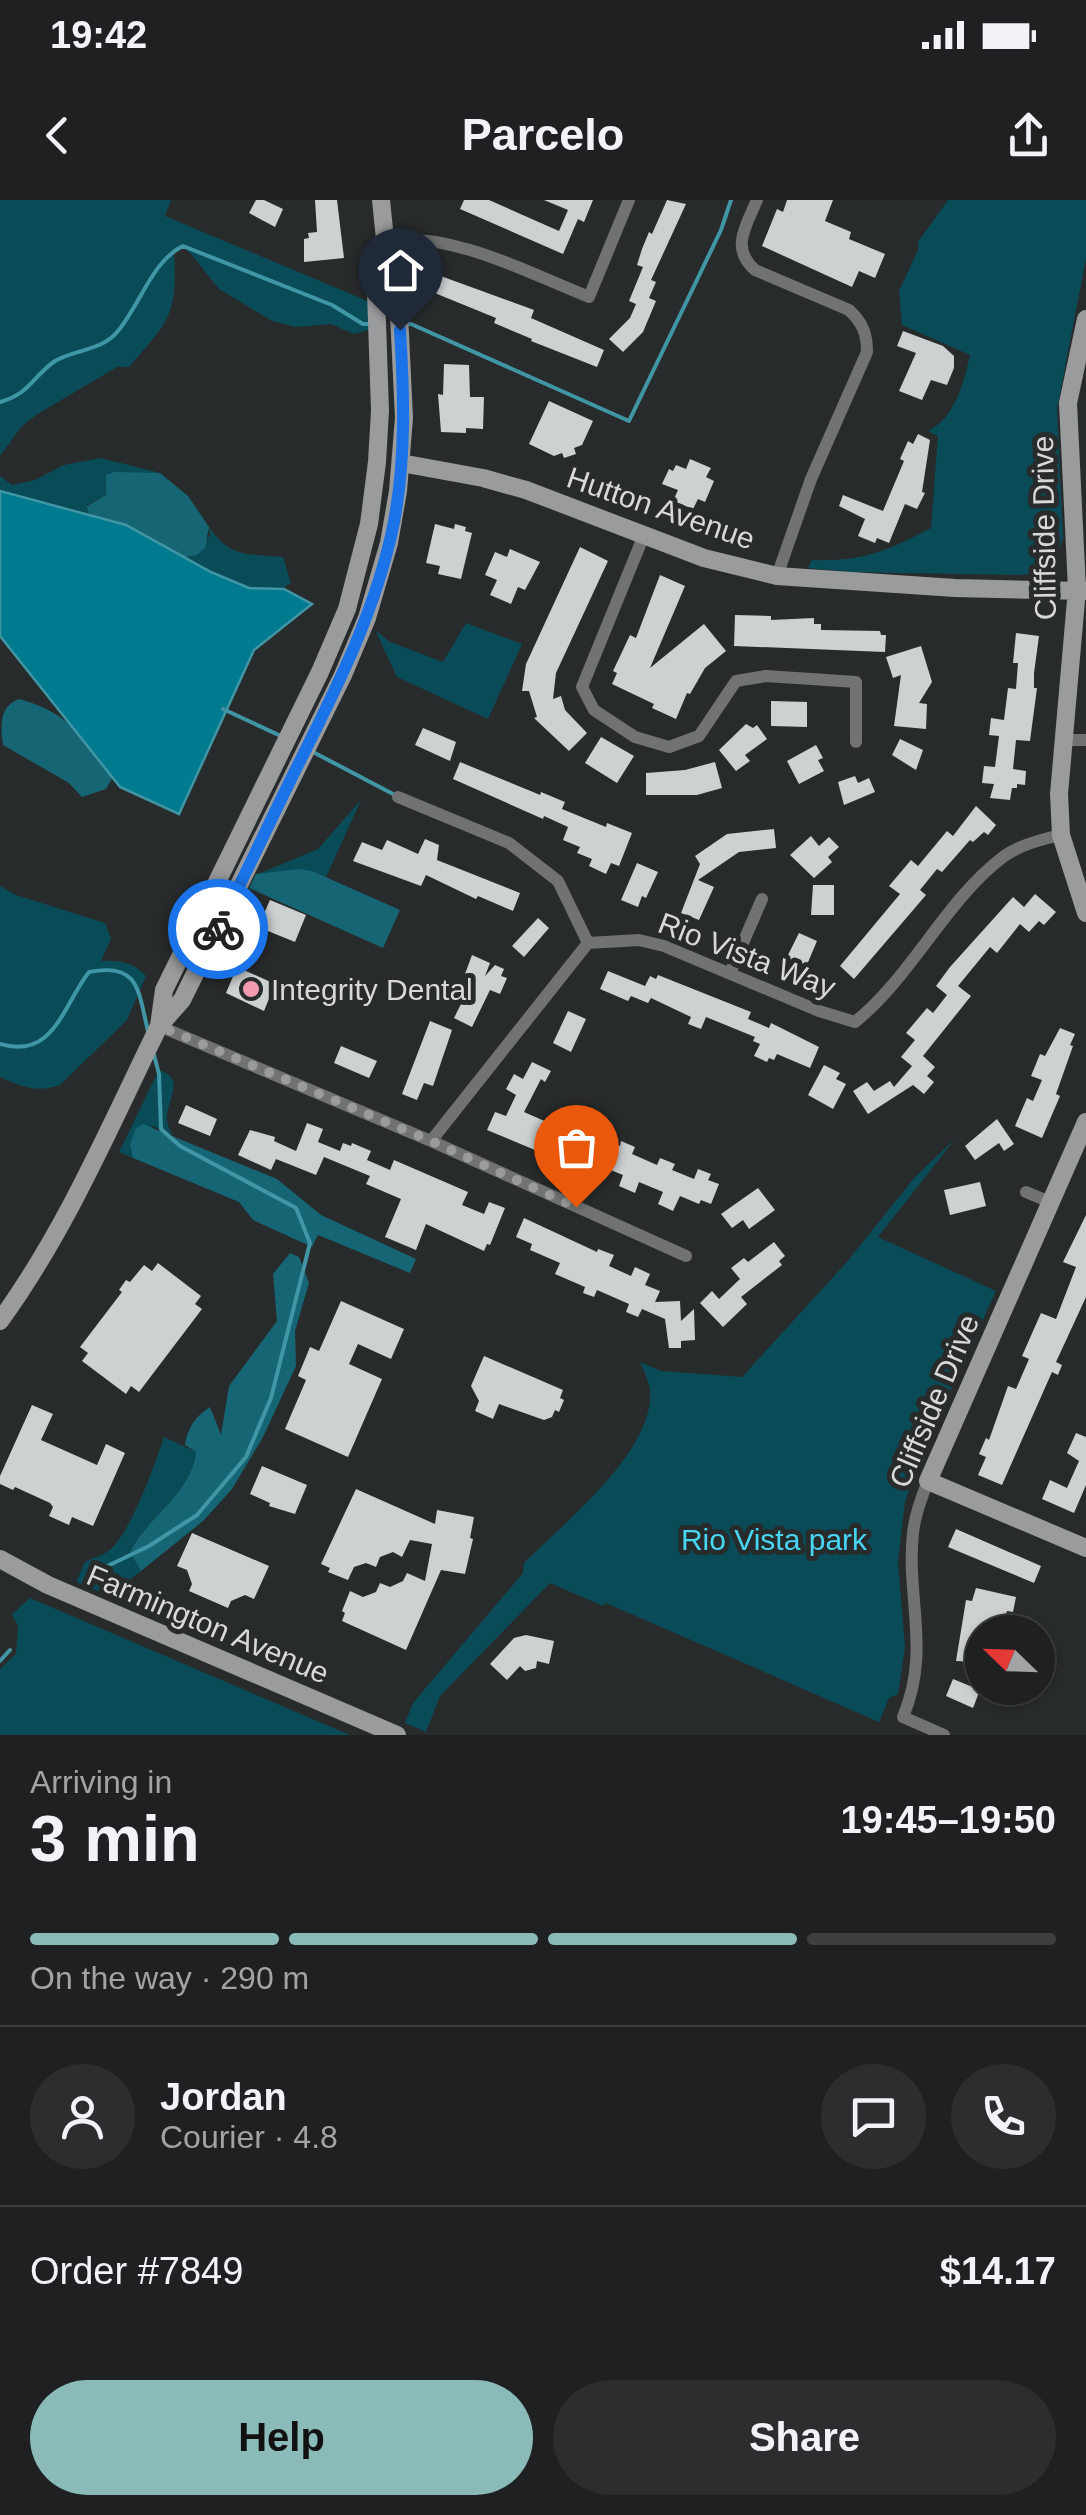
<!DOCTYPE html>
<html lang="en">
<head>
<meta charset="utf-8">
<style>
	body { margin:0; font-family:Helvetica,sans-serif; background:#2b2d2e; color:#f1f3f6; height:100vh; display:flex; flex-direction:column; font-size:38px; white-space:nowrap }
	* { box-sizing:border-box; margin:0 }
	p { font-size:32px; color:#a1a3a5 }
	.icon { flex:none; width:55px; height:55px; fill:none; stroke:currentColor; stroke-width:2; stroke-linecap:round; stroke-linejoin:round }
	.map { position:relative; height:1535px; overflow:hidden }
	.side { display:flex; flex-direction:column; background:#1e2021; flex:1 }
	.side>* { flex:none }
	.needle { width:65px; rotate:293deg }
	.tools { position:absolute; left:965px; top:1415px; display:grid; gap:20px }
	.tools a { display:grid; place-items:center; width:90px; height:90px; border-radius:50%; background:#1e2021; box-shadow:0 2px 8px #0004,0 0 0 2px #3c3e3f; font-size:50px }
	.pin { position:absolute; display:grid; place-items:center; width:85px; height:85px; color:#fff; margin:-102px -42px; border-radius:50% 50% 50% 0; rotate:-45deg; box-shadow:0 0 10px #0007 }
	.pin .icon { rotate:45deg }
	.courier { position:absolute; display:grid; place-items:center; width:100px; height:100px; margin:-50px; border:8px solid #1a73e8; border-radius:50%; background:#fff; color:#222; box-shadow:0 2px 12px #0007 }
	.overview em { font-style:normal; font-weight:800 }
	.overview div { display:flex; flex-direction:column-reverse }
	.overview { display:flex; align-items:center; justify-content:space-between; height:170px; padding:0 30px }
	h1 { font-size:65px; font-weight:800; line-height:75px }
	.bar { display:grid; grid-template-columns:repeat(4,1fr); gap:15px 10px; align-content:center; height:120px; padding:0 30px }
	.bar i { height:12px; border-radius:8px; background:#3c3e3f }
	.bar .current { background:#8bbbb9 }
	.bar p { grid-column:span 4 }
	.line { display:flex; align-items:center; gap:25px; padding:0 30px; border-top:2px solid #3c3e3f }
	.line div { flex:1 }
	.round { display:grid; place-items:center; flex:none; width:105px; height:105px; border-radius:52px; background:#2b2d2e }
	.cta { display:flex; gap:20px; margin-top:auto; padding:20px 30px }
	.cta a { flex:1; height:115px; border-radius:60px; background:#8bbbb9; color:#111; font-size:40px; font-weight:800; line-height:115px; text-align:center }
	.cta a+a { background:#2b2d2e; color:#f1f3f6 }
	.status { display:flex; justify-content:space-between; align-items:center; height:70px; padding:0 50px; background:#1e2021; direction:ltr }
	.status svg { height:28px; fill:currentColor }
	header { display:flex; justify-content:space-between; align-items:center; height:130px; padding:0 30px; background:#1e2021; font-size:45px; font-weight:800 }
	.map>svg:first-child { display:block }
	.green { fill:#094c58 }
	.forest { fill:#166574 }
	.water { fill:#007a8e; stroke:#4096a4; stroke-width:2.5 }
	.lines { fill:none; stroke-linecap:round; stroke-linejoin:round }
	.stream { stroke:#4096a4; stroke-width:4 }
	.building { fill:#cdd1d2 }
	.street { stroke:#717273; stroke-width:12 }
	.secondary { stroke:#999b9c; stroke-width:18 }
	.done { stroke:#9a9c9c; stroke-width:10; stroke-dasharray:0 18 }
	.route { stroke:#1a73e8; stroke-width:12 }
	.poi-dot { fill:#f29aaf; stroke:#282b2c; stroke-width:4 }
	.labels { text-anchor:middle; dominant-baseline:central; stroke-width:10; stroke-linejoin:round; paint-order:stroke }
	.street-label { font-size:30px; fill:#d7d9d9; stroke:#282b2c }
	.poi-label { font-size:30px; fill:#d7d9d9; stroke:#282b2c; text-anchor:start }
	.park-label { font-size:30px; fill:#47d5f1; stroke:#282b2c }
</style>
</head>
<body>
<div class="status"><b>19:42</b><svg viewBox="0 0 49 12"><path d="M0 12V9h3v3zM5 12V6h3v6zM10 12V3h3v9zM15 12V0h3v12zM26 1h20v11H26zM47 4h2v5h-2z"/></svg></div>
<header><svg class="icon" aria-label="back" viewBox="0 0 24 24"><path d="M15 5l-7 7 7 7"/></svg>Parcelo<svg class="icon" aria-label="share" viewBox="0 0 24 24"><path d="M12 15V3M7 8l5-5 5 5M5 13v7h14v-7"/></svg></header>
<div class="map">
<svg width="1086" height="1535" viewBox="0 0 1086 1535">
	<rect width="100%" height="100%" fill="#282b2c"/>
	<path class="green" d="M0 0H171L165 16 370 102 372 129 354 134 331 124 296 127 272 121 219 89 191 54 182 46 174 54C178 115 168 122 129 167H117L36 215 22 226 0 256Z
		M948 0H1086V58L1057 209 1063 339 1051 364 1045 369 1024 375 850 372 808 368 812 360C862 362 887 351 931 328L938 236 928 231C955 218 964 182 970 155L902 125 899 91 918 50V42Z
		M101 258 160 273 107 275 106 295 87 305 89 315 61 307 0 301V276L12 285 35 280 64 265Z
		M209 327C231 359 247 353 283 357L291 383C261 406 225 396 192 388L184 357 210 336Z
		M466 423 522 444 488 519 397 477 375 430 390 442 443 462Z
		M361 600 326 677 312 671 258 674 318 649Z
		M0 686 16 695 105 723 111 739 101 761C119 760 133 762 146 776L127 820 60 885C37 893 22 887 0 877Z
		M159 870 168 874 174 882C174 902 158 917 174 935L152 926 130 945 133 958 119 952Z
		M955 939 878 1037 996 1091 925 1246 905 1302 898 1361 905 1447 898 1494 889 1498 879 1522 606 1403 603 1406 550 1383 440 1496 426 1532 405 1523 413 1503 523 1373 524 1363C564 1323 655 1250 650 1191 649 1181 644 1171 640 1162L661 1171 742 1177 846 1063 915 977Z
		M164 1237 196 1252C192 1293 147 1317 130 1352L141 1371 126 1383 119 1400 76 1382 85 1362C93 1358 107 1354 113 1347 133 1326 155 1264 164 1237Z
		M30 1398 350 1535H0V1469L16 1454 18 1426 12 1414Z"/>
	<path class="forest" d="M114 272 160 273 188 296 209 327 205 348 197 355 184 357 126 325 89 315 87 306 106 295V275Z
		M19 499C68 512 84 537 113 577L106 589 82 597 69 583 3 545C0 524 0 506 19 499Z
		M299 669 312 671 400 710 383 748 249 688 256 674Z
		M143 924 277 979 321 1015 416 1059 410 1073 318 1035 312 1047 253 1020 239 1002 133 958 130 945 136 928Z
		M290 1053 299 1057 309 1083 295 1131 296 1166 263 1237 232 1289 203 1321 141 1371 130 1352C147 1317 192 1293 196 1252L185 1245C187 1228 196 1216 210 1207L221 1235 229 1186 277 1121 273 1074Z"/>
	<path class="water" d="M0 291 126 325 211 372 249 388 284 389 312 404 254 450 179 614 120 587 0 436Z"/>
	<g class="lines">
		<path class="stream" d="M404 124H411L629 221 721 30 731 0
			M0 202C30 194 34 175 55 161 76 149 102 151 118 131 140 105 152 61 183 46L332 105 363 124H369
			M223 509 283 537
			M313 552 393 594
			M0 844C54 860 63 805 89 772 140 762 138 791 148 831
			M91 1374 149 1346 197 1315 246 1257 271 1198 310 1043 296 1008 180 946 161 929 159 874 154 855
			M0 1461 10 1450"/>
	</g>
	<path class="building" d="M256 0H264L283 9 275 27 249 13Z
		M315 0H337L344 58 304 62V39L309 38 308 33 317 32Z
		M464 0H489L559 31 568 10 544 0H593L584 22 578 19 563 54 460 9Z
		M667 0 686 4 651 80 656 82 649 98 656 101 643 132 623 152 609 139 630 118 636 104 629 101 643 67 637 65 642 49 649 32 652 34Z
		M787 0H833L825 21 851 32 849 39 885 54 875 78 859 71 852 87 762 46 777 9 783 12Z
		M427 71 534 110 531 118 604 150 597 167 531 141 532 139 494 123 496 118 420 87Z
		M903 131 943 146 954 156V168L947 185 931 180 922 200 899 191 916 153 897 146Z
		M444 164 469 165 470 197H484L483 229 466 228V233L441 232 438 194 443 195Z
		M549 201 593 221 582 245 574 248 576 254 564 258 562 253 554 256 529 244Z
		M918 234 930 240 922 292 925 293 917 309 905 304 889 343 877 338 875 343 858 336 865 319 839 306 843 295 883 311 904 261 900 259 908 241 913 244Z
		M690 259 711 268 706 277 714 281 705 302 698 299 693 309 673 301 678 290 662 284 669 269 673 271 676 265 686 269Z
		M435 324 454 329 455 324 466 327 465 331 472 333 461 379 438 374 440 366 426 363Z
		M580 347 608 361 556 473 553 499 561 496 565 510 587 533 569 551 534 518 537 517 529 491H522L526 464Z
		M510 349 540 362 525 390 518 387 511 404 490 395 497 380 485 375 495 352 507 357Z
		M660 375 685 386 650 468 704 424 726 451 705 468 690 494 687 493 676 519 652 508 654 504 612 484 617 473 613 471 630 435 636 438Z
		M735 415 771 416V420L814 418V424H821V430L880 431 881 435H886L885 452 734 446Z
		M1016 433 1039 436 1034 473V488H1037L1030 541 1016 540 1013 569 1026 571 1025 585 1017 584V588H1012L1010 600 990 598 994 584 982 583 984 566 995 567 999 536 989 535 991 518 1004 520 1008 488 1016 489 1018 463H1013Z
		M921 446 932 482 919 503 927 504 926 529 894 526 901 475 893 478 886 457Z
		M771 501 807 502V527L771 526Z
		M746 524 753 528 757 525 767 539 745 555 750 561 736 571 719 550Z
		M423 528 456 542 450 561 415 545Z
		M601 537 634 556 617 583 585 563Z
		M900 539 923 550 916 570 892 555Z
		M816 545 823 558 818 560 824 571 799 584 787 561Z
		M460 562 533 592 540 595 541 592 565 602 562 609 606 627 607 623 632 633 619 666 611 663 606 674 589 666 592 659 577 653 580 647 563 640 568 627 544 616 543 619 453 579Z
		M715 562 722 588 697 595H646V573L685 570Z
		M855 576 858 583 869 578 875 592 844 605 838 582Z
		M976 606 996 625 988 635 984 632 973 642 970 640 942 672 937 669 920 690 926 695 854 779 840 766 900 694 889 686 911 660 918 666 947 631 953 636Z
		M774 629 776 648 739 652 698 680 714 687 699 720 681 713 700 664 695 656 727 634Z
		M811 636 819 646 829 637 839 647 828 657 832 662 814 678 790 655Z
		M425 639 439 645 437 660 520 693 513 711 478 696 476 699 426 675 421 686 353 661 362 642 382 650 387 640 418 654Z
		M637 663 658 672 646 698 642 696 638 707 621 700Z
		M813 685H834V715H811Z
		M1035 694 1056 712 1044 725 1039 721 1029 732 1020 724 997 753 990 747 958 786 971 796 923 856 935 867 927 876 934 882 924 894 913 885 868 914 853 891 867 882 874 891 890 881 894 887 912 866 901 857 915 840 906 833 927 808 933 813 947 795 936 786 950 767 1013 697 1024 707Z
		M270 700 306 715 295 742 258 727Z
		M538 718 549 728 524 757 512 746Z
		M799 733 817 741 806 767 786 759Z
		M472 755 490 763 485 776 495 765 504 769 501 776 507 778 500 794 490 790 472 827 454 818 474 778 481 781 465 774Z
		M237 767 275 784 264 811 226 793Z
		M608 771 645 786 650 776 656 779 658 775 751 812 748 819 769 828 771 823 819 847 810 868 777 854 774 860 769 858 767 862 754 856 760 844 753 841 755 837 706 817 701 829 688 824 691 817 651 798 648 803 631 796 628 801 600 789Z
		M568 811 586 819 571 852 553 843Z
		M430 821 452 830 433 886 424 883 417 900 402 894Z
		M1060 828 1075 834 1070 845 1073 846 1056 894 1060 896 1042 938 1015 926 1027 898 1033 901 1042 880 1031 876 1040 854 1045 856Z
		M341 846 377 861 369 878 334 863Z
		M532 862 551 871 545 882 541 879 524 912 556 926 559 920 620 946 621 941 635 947 632 954 657 965 660 958 675 964 672 970 694 979 698 969 711 974 708 980 719 984 711 1004 701 1000 699 1004 680 996 673 1011 658 1004 663 992 639 982 635 993 619 986 623 975 591 962 587 972 571 966 575 956 550 946 547 955 487 930 495 912 506 916 516 895 506 889 514 874 523 879Z
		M824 865 840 873 836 879 846 884 833 909 808 895Z
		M186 905 217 919 210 936 178 923Z
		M997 919 1014 944 1004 951 999 943 975 960 965 946Z
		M307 923 323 929 318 942 340 951 343 943 351 946 352 943 371 951 367 960 390 970 394 960 468 992 462 1005 484 1014 489 1002 505 1008 490 1045 487 1044 484 1051 426 1024 416 1050 385 1037 401 999 366 984 370 976 324 957 316 975 276 959 271 970 238 955 250 930 275 937 274 941 296 951Z
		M980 982 986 1006 950 1015 944 990Z
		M758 988 775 1010 749 1029 743 1020 732 1028 721 1014Z
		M1086 1015V1097L1056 1162 1062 1165 1058 1175 1052 1172 1002 1285 978 1275 986 1257 979 1254 986 1238 989 1240 1008 1186 1016 1189 1029 1159 1022 1156 1041 1113 1056 1119 1076 1067 1063 1062Z
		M524 1018 597 1052 598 1049 614 1055 609 1066 631 1076 635 1067 650 1074 645 1085 660 1091 655 1102 680 1101 681 1121 694 1109 695 1140 681 1141V1148H669L665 1119 642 1109 638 1117 626 1112 629 1104 597 1090 594 1097 583 1093 585 1087 555 1074 560 1063 530 1050 532 1044 516 1037Z
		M774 1042 785 1056 779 1061 782 1065 741 1097 747 1104 723 1127 700 1103 712 1091 719 1099 740 1079 731 1068 744 1058 748 1062Z
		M158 1063 201 1096 195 1104 202 1109 139 1192 131 1186 126 1194 82 1161 88 1153 80 1147 122 1092 119 1090 126 1080 130 1082 144 1065 152 1071Z
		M341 1101 404 1129 391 1159 358 1144 349 1164 382 1179 348 1257 285 1229 306 1180 298 1176 310 1147 319 1151Z
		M484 1156 563 1190 560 1198 564 1200 559 1212 555 1210 552 1217 544 1220 499 1204 493 1219 475 1211 479 1201 471 1186Z
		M32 1205 53 1214 41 1240 97 1265 106 1244 125 1253 93 1326 72 1317 69 1325 49 1316 53 1307 50 1303 15 1287 13 1290 0 1284V1276Z
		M1076 1233 1086 1237V1285L1074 1313 1042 1299 1050 1280 1067 1288 1079 1261 1067 1253Z
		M262 1266 307 1285 295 1314 269 1306 270 1303 250 1294Z
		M356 1289 435 1324 437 1310 474 1317 470 1338 473 1339 465 1374 441 1370 406 1450 342 1421 345 1413 342 1411 350 1391 363 1397 376 1392 380 1383 390 1387 403 1381 407 1373 425 1381 432 1344 410 1340 402 1357 393 1352 380 1357 376 1367 366 1363 354 1367 348 1380 328 1372 330 1368 321 1364Z
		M956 1329 1041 1366 1034 1383 948 1347Z
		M192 1333 269 1366 254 1399 245 1395 231 1401 228 1408 189 1391 192 1384 187 1370 177 1366Z
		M976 1388 1016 1397 1013 1412 1007 1411 1004 1422 995 1420 994 1432H982V1444L977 1443 975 1462 956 1461 966 1400 972 1401Z
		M526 1435 554 1441 549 1464 537 1461 536 1468 525 1471 520 1466 507 1480 490 1464 514 1438Z
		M953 1479 980 1490 973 1508 946 1496Z"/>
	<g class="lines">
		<path class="street" d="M757 0C746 26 730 48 755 70L849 110C863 123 867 134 867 152L811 279 777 376
			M385 39C463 36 519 69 589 97L629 0
			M644 335 582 487 594 510 635 537 669 547 699 536 736 481 766 476 856 482V542
			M1063 540H1086
			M398 597 509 643 558 681 588 743
			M730 773 762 699
			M159 826 431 941 686 1056
			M431 941 588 743 639 740 664 746 819 811 855 822C913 775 945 701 1003 657 1019 645 1042 639 1061 635
			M1026 992 1050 1002
			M928 1281C921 1299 915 1315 913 1333 906 1398 931 1451 903 1517L944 1535"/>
		<path class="secondary" d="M1086 119 1068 203 1077 389 1059 594 1061 635 1086 713
			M401 263 483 278 526 290 704 358 777 376 955 388 1086 391
			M159 826 164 790 320 472 347 409 369 324 377 262 380 211 376 92 385 39
			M1086 922 928 1281 1086 1348
			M0 1121C66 1030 110 926 159 826L182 800 343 475 367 418 389 343 398 291 404 218 397 72 385 39 381 0
			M0 1359 48 1385 397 1535"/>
	</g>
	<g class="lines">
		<path class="done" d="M218 729 182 800 159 826 431 941 576 1007"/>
		<path class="route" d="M218 729C243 679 267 628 292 577 333 495 376 413 394 322 406 258 404 194 400 130"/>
	</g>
	<circle class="poi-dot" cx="251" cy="789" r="10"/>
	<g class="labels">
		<g class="street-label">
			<text transform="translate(661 308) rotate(19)">Hutton Avenue</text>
			<text transform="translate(1044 328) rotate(-91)">Cliffside Drive</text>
			<text transform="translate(747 755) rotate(21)">Rio Vista Way</text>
			<text transform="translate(934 1201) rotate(-67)">Cliffside Drive</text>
			<text transform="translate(208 1424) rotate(23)">Farmington Avenue</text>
		</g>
		<g class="poi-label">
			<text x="271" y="789">Integrity Dental</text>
		</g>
		<g class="park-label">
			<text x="774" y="1339">Rio Vista park</text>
		</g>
	</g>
</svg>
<div class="tools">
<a><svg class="needle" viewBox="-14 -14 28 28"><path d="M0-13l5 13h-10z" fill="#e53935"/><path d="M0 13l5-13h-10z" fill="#a1a3a5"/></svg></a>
</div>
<div class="pin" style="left:576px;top:1007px;background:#ea580c"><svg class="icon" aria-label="bag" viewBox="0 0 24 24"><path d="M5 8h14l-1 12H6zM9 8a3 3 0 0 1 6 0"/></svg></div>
<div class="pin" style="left:400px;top:130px;background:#1f2937"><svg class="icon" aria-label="home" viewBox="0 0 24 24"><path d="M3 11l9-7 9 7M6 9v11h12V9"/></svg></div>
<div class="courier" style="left:218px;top:729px"><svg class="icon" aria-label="bike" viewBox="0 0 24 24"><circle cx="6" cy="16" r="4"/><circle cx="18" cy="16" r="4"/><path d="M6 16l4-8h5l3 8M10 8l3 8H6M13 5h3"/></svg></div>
</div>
<section class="side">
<div class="overview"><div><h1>3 min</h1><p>Arriving in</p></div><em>19:45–19:50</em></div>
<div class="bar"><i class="current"></i><i class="current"></i><i class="current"></i><i></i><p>On the way · 290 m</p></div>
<div class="line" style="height:180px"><a class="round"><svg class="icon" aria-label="person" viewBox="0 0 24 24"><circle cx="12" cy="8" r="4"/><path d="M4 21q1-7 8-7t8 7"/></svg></a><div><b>Jordan</b><p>Courier · 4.8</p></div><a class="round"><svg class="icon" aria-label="chat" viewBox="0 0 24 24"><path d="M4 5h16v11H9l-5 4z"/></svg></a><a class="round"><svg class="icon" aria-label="phone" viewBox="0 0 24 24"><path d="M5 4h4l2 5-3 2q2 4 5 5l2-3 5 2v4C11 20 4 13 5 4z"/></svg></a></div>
<div class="line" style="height:130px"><div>Order #7849</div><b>$14.17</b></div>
<div class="cta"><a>Help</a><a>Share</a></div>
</section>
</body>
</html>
